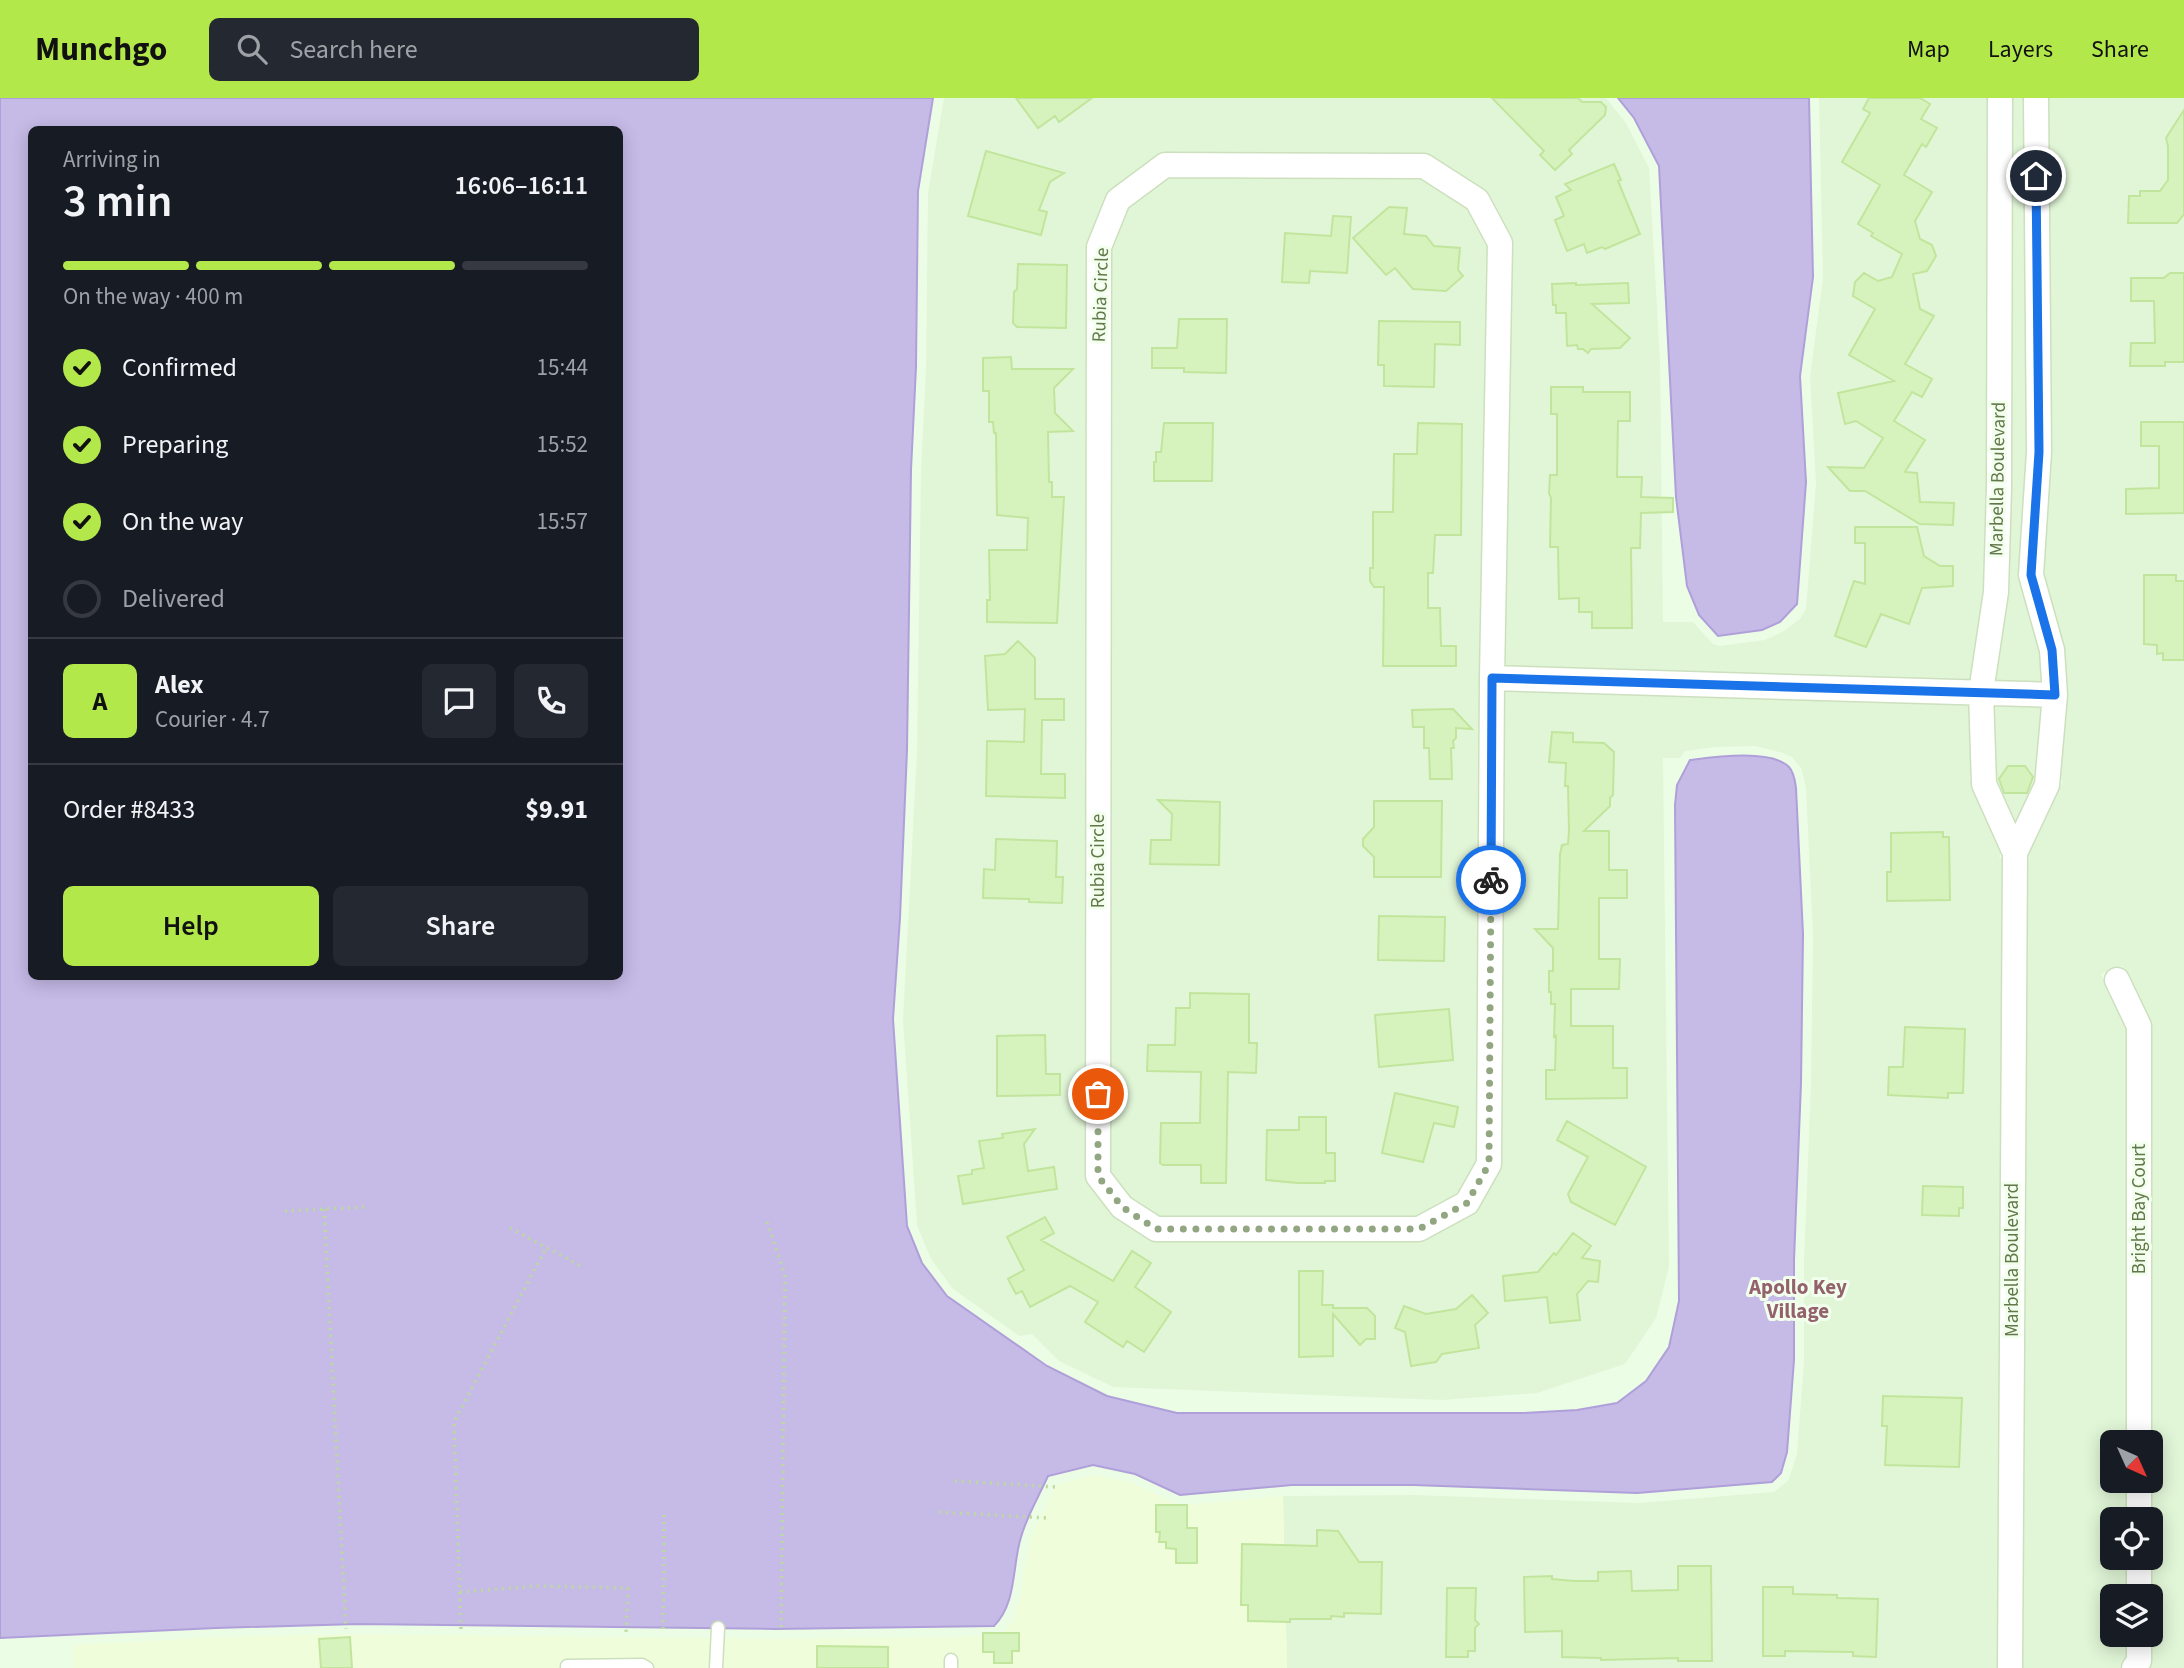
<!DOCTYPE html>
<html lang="en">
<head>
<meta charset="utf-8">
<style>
	body { margin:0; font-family:"Source Sans 3",sans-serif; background:#242831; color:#f1f3f6; height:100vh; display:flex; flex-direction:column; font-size:26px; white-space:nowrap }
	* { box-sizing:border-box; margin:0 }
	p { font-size:23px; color:#9ea1a6 }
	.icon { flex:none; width:38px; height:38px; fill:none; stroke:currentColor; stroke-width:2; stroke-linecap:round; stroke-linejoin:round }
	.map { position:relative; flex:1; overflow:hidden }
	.side { position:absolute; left:28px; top:28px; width:595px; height:854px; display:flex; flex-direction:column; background:#171b24; border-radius:10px; box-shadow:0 4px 18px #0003 }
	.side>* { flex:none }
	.needle { width:46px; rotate:135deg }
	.fabs { position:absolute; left:2100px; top:1332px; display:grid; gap:14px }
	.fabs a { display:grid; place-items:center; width:63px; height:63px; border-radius:10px; background:#171b24; box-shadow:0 4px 18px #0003; font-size:35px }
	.pin { position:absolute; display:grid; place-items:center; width:60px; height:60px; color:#fff; margin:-30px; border:4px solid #fff; border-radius:50%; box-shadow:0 2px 7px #0007 }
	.courier { position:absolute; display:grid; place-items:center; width:70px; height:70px; margin:-35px; border:5px solid #1a73e8; border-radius:50%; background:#fff; color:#222; box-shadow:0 2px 9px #0007 }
	.head em { font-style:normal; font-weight:600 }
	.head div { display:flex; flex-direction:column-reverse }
	.head { display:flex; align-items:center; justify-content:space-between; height:119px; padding:0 35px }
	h1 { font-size:46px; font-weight:600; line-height:52px }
	.bar { display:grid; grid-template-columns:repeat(4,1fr); gap:10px 7px; align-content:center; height:84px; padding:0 35px }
	.bar i { height:9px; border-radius:5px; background:#363941 }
	.bar .active { background:#b3e84a }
	.bar p { grid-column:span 4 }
	.line { display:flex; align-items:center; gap:18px; padding:0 35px; border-top:2px solid #363941 }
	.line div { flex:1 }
	.round { display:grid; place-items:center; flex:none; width:74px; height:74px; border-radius:10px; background:#242831 }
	ol { padding:0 35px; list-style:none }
	li { display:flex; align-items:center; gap:21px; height:77px }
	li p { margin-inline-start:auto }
	li .icon { padding:7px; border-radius:50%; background:#b3e84a; color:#111; stroke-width:4 }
	li:last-child { color:#9ea1a6 }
	li i { width:38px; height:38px; border:4px solid #363941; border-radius:50% }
	.button { display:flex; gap:14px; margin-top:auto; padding:14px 35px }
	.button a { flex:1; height:80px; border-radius:10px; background:#b3e84a; color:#111; font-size:28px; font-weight:600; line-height:80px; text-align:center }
	.button a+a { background:#242831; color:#f1f3f6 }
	header { display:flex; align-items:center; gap:42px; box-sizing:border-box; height:98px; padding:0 35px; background:#b3e84a; color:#111 }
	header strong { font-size:33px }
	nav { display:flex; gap:38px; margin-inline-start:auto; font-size:24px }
	.search { width:490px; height:63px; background:#242831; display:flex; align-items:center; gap:18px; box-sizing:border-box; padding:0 24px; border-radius:10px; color:#9ea1a6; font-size:26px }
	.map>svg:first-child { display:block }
	.residential { fill:#e1f6d7 }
	.commercial { fill:#effdda }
	.water { fill:#c6bae7; stroke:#afa0d9; stroke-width:2; fill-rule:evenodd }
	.building { fill:#d7f3bd; stroke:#c2e59d; stroke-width:2 }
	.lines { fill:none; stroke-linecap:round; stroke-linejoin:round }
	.lane-casing { stroke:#cce0be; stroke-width:15 }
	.street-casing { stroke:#cce0be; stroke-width:27 }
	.path { stroke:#bcd8a0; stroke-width:3.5; stroke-dasharray:2 5; stroke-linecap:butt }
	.lane { stroke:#fff; stroke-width:12 }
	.street { stroke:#fff; stroke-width:24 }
	.done { stroke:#92a681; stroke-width:7; stroke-dasharray:0 12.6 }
	.route { stroke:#1a73e8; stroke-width:9 }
	.labels { text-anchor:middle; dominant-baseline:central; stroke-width:6; stroke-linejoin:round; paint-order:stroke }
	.street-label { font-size:19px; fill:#62774a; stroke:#f2ffed }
	.neighbourhood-label { font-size:21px; font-weight:bold; fill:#93626c; stroke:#f2ffed }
</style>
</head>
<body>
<header>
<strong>Munchgo</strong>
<div class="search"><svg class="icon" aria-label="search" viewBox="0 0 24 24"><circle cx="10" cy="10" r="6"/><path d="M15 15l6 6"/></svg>Search here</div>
<nav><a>Map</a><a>Layers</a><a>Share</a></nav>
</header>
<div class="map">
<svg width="2184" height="1570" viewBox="0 0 2184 1570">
	<rect width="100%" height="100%" fill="#ecfde6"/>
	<path class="residential" d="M944 0H1606L1626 25 1649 70 1660 262 1663 524H1693L1713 546 1720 548 1765 542 1784 533 1800 521 1806 511 1816 385 1810 279 1823 180 1819 0H2184V1570H2149L2151 1536V930L2122 868 2101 876 2127 930V1344H2112V1382L2127 1383V1421H2112V1460H2127V1498H2112V1536L2127 1537V1558L2120 1570H2021L2026 763 2030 762 2027 756 2063 683 2042 671 2014 727 1990 672 1969 679 2002 753 1999 759 2003 761 1998 1570H1287L1283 1398 1414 1397 1639 1405 1774 1394 1788 1383 1797 1356 1804 1264V1163L1811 986 1813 838 1806 689 1801 670 1792 659 1783 655 1755 648 1716 649 1685 653 1680 660H1663L1669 1168 1656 1220 1625 1266 1537 1295 1442 1302 1113 1289 1059 1263 1032 1236 1019 1238 953 1191 931 1161 917 1127 903 922 917 654 921 373 926 270 928 95Z"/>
	<path class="commercial" d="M1094 1377 1133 1385 1179 1407 1283 1398 1287 1570H73V1547L217 1539 360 1536 776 1541 996 1538 1002 1535 1014 1522 1020 1500 1030 1442 1056 1387Z"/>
	<path class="water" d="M0 0H933L918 93 916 269 911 372 907 652 900 820 893 921 907 1128 922 1165 947 1198 1047 1268 1107 1298 1177 1315H1523L1577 1312 1617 1305 1646 1283 1669 1249 1679 1203 1675 707 1677 687 1690 662C1714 659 1771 651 1789 669 1794 674 1795 683 1796 690L1803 836 1801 985 1794 1162V1262L1787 1354 1781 1375 1772 1384 1637 1395 1413 1387H1292L1180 1397 1135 1376 1093 1367 1048 1378C1039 1398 1027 1418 1021 1439 1012 1468 1017 1505 994 1528L775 1531 358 1526 216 1530 0 1540ZM32 32H620V878H32Z
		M1618 0H1809L1813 179 1800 278 1806 384 1797 506 1780 524 1762 532 1718 538 1699 517 1687 488 1676 399 1659 68 1634 20Z"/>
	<path class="building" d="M1016 0H1092L1059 24 1055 18 1038 30Z
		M1492 0H1578L1582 4H1601L1606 9 1605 17 1569 52 1572 56 1555 72 1540 57 1544 53Z
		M1869 0H1920L1930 6 1921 21 1937 30 1926 49 1922 46 1904 77 1932 94 1915 123 1920 141 1932 147 1936 158 1927 173 1913 176 1920 211 1934 218 1905 266 1932 281 1922 299 1912 294 1894 323 1925 342 1905 374 1917 375 1920 404 1954 405 1953 427 1920 426 1865 393H1850L1828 369 1864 370 1883 340 1856 323 1845 326 1838 295 1894 283 1849 257 1875 211 1853 198 1855 184 1864 175 1878 183 1892 179 1902 156 1871 138 1873 135 1858 126 1880 87 1842 64 1870 15 1863 11Z
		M2184 12V116L2177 125H2128L2129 98H2140V93H2160L2168 82V48L2166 40Z
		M986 53 1064 75 1050 84 1039 112 1047 114 1041 137 968 118Z
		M1614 66 1621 82 1618 83 1640 136 1605 151 1602 149 1587 155 1584 146 1567 153 1555 122 1564 118 1556 99 1571 92 1565 86Z
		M1389 109 1407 110 1404 136 1426 138 1434 148 1460 150 1458 172 1463 178 1446 193 1413 191 1395 170 1386 177 1353 140Z
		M1333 118 1351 119 1347 175 1310 173 1309 185 1282 184 1285 135 1331 138Z
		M1018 166 1067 167 1066 230 1017 229 1013 225 1014 194 1017 191Z
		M2170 175H2184V264H2165V268H2130L2131 245H2155L2154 203H2131V180H2164Z
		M1576 185V187L1628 185 1629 205 1592 206 1630 240 1620 250 1591 251 1588 255 1583 251H1578L1577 247 1567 248 1566 215H1556V207H1553L1552 186Z
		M1179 221H1227L1226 275 1184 274V270H1152V250H1177Z
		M1379 223 1460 224V247L1435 246 1434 289 1384 288V267H1378Z
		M1011 259 1012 271H1073L1054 290 1055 315 1073 333 1048 334 1049 384H1052V399H1064L1057 525 987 524V502H990L989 452H1027L1028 420 997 417 996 335H994L993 324H989V293H983V260Z
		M1551 289H1583V294H1630V323H1618L1617 379H1642L1641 399 1673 400V414L1641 415 1640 450H1631L1632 530H1592V514H1579V500L1559 501 1558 449H1550L1551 400 1549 395 1550 377H1557V316H1551Z
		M2141 324H2184V415L2126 416V391L2159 390V348H2141Z
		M1164 325H1213L1212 383H1154V364H1156V354H1161Z
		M1418 325 1462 326 1461 437H1435L1433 475H1428V510H1440L1441 548H1456V568H1383L1384 489H1374L1370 483V470H1373V414H1393L1394 356H1417Z
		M1855 429H1917L1924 458 1940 468H1953V488L1922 490 1909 526 1881 516 1866 549 1835 538 1854 483 1865 486V445H1855Z
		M2144 477H2176V483H2184V562H2163V555L2157 556V547L2144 546Z
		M1018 543 1035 560V601H1064V622H1042L1041 676H1065V700L986 698 987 643 1024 644 1025 611 988 612 985 558 1005 556Z
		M1453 611 1472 631 1456 630V640L1453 643 1454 650H1451L1452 681H1430L1429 650H1424V629H1413L1412 612Z
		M1552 634 1573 635V644L1604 645 1614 654 1613 697 1610 700V708L1584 733H1609V772H1627V800H1599V861H1620L1619 891H1571V928H1613V970H1627V1000L1546 1001V972H1555L1556 938 1554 939 1555 906H1551V894H1549V873H1553V850L1535 831H1558L1560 756 1562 747 1568 746 1569 733 1568 688H1565L1566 665 1549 664Z
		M2008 668H2025L2033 679 2027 695H2004L1999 681Z
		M1158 702 1220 704 1219 767 1150 766 1151 742H1171L1172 716Z
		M1374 703H1442L1441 779H1374V759L1363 748V741L1374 729Z
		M1943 734V739H1949L1950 802 1887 803V774H1891V735Z
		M996 741 1057 743 1056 779H1063L1062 805 1029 804V801L983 800 984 771 995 772Z
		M1379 818 1445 819 1444 863 1378 862Z
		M1190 895 1249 896V945H1257L1256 975 1228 974 1226 1085H1201V1067H1163L1160 1065 1161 1025H1200L1201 974 1147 973 1148 947H1175L1176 910H1190Z
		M1449 911 1453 962 1379 969 1375 917Z
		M1905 929 1965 931 1963 995H1948V1000L1888 997 1889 969H1903Z
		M1045 937 1046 976H1060V997L997 998V938Z
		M1395 995 1458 1009 1454 1029 1434 1025 1423 1064 1382 1055Z
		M1299 1019H1326V1055H1335V1083H1325V1085H1298L1266 1082 1267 1032H1299Z
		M1567 1023 1646 1069 1615 1127 1571 1104 1568 1096 1588 1059 1557 1042Z
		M1035 1031 1024 1046 1028 1073 1054 1069 1057 1091 963 1106 958 1078 972 1076V1072L984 1070 979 1043 1003 1040 1002 1036Z
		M1923 1088 1963 1089V1110H1959V1118L1922 1117Z
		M1045 1119 1054 1135 1041 1142 1113 1183 1132 1153 1151 1165 1135 1189 1171 1214 1144 1254 1127 1243 1123 1249 1085 1224 1098 1204 1070 1188 1030 1209 1022 1193 1016 1196 1008 1181 1024 1172 1007 1139Z
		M1573 1135 1591 1148 1582 1160 1600 1163 1598 1184 1588 1183 1577 1196 1580 1222 1550 1225 1547 1199 1505 1203 1503 1178 1538 1174 1554 1155 1556 1157Z
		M1299 1173H1323L1322 1207H1333V1210H1367L1375 1218V1241H1366L1360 1247 1333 1216V1258L1299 1259Z
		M1472 1197 1488 1215 1475 1227 1479 1250 1442 1256 1436 1264 1411 1268 1405 1234 1395 1230 1404 1208 1426 1216 1456 1211Z
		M1883 1298 1962 1300 1959 1369 1885 1367 1887 1328H1882Z
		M1156 1407H1187V1430H1197V1465H1176V1451L1166 1450V1444H1159L1160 1434H1156Z
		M1317 1432 1338 1433 1359 1464H1382L1381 1516 1344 1515V1519L1331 1518V1521H1290V1524L1248 1523V1507H1241L1242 1446 1317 1448Z
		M1678 1468H1711L1712 1563H1678V1560L1601 1562V1560L1562 1559V1533L1525 1534 1524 1479 1552 1478V1481L1574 1483H1598V1474L1631 1473 1632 1493 1678 1492Z
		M1763 1489H1793V1496L1837 1497V1500L1878 1501 1876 1559 1853 1558V1554L1785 1553V1558H1763Z
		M1447 1490H1476L1475 1522 1479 1526 1475 1530V1553H1468V1559H1446Z
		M983 1535H1019V1553H1012V1565H994V1554H983Z
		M350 1539 352 1570H321L319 1541Z
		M817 1548 888 1549V1570H817Z"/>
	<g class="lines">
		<g class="lane-casing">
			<path id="lane" d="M567 1570V1568L642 1567 647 1570
				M716 1570 718 1530
				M951 1570V1562"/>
		</g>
		<g class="street-casing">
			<path id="street" d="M2000 0 1999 390 1996 494 1981 594 1984 686 2015 755 2010 1570
				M1165 67 1424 68 1477 102 1500 145 1492 580 1489 1066 1467 1105 1419 1131H1156L1122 1109 1098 1078 1099 149 1118 102Z
				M1492 580 2055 597
				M2015 755 2047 687 2055 597 2052 552 2031 477 2039 354 2036 0
				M2117 882 2139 928V1344
				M2139 1421V1382
				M2139 1498V1460
				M2134 1570 2139 1563V1536"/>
		</g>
		<path class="path" d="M324 1111 346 1531
			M285 1113 366 1109
			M767 1124 785 1177 781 1534
			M510 1130 581 1168
			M955 1383 1056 1389
			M939 1414 1047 1420
			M460 1494 538 1488 628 1490 626 1535
			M461 1531 454 1324 546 1150
			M663 1531 664 1412"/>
		<use href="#lane" class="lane"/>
		<use href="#street" class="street"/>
	</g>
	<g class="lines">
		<path class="done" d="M1098 996V1078L1122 1109 1156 1131H1419L1467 1105 1489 1066 1491 782"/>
		<path class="route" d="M1491 782 1492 580 2055 597 2052 552 2031 477 2039 354 2036 78"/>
	</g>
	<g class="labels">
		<g class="street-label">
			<text transform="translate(1101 197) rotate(-88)">Rubia Circle</text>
			<text transform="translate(1998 381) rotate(-89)">Marbella Boulevard</text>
			<text transform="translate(1098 763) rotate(-90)">Rubia Circle</text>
			<text transform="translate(2139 1111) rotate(-90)">Bright Bay Court</text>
			<text transform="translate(2012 1162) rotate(-90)">Marbella Boulevard</text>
		</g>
		<g class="neighbourhood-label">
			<text x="1798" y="1189">Apollo Key<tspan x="1798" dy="24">Village</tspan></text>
		</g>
	</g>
</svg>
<div class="fabs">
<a><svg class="needle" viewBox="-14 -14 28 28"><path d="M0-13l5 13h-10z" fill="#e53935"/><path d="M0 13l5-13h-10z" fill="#9ea1a6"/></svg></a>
<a><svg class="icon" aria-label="locate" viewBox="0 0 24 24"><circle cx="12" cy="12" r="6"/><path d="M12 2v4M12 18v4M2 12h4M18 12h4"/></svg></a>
<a><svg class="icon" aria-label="layers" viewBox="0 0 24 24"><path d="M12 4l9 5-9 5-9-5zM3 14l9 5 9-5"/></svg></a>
</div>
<div class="pin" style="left:1098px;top:996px;background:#ea580c"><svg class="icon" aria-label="bag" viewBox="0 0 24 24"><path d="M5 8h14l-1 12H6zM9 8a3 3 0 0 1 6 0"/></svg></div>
<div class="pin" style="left:2036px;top:78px;background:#1f2937"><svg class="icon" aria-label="home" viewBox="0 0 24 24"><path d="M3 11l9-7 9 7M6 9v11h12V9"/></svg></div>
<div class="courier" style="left:1491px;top:782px"><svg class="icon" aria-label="bike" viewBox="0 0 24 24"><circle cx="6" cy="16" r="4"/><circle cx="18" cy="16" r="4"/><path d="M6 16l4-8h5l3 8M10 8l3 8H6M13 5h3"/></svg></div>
<section class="side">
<div class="head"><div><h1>3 min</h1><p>Arriving in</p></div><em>16:06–16:11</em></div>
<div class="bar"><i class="active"></i><i class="active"></i><i class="active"></i><i></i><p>On the way · 400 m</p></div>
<ol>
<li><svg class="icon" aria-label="check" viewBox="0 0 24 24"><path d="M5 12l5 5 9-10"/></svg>Confirmed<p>15:44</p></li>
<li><svg class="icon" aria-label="check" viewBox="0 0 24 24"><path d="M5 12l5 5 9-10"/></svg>Preparing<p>15:52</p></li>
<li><svg class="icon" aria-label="check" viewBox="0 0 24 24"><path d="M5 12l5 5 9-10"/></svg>On the way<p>15:57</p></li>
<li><i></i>Delivered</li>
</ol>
<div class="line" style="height:126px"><b class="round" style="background:#b3e84a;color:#111">A</b><div><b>Alex</b><p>Courier · 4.7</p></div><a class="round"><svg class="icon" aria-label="chat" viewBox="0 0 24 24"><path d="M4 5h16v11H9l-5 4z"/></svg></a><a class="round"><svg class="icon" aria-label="phone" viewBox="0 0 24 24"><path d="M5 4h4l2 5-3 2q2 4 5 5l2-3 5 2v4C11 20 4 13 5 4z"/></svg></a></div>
<div class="line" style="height:91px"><div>Order #8433</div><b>$9.91</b></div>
<div class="button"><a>Help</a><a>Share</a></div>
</section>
</div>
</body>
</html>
